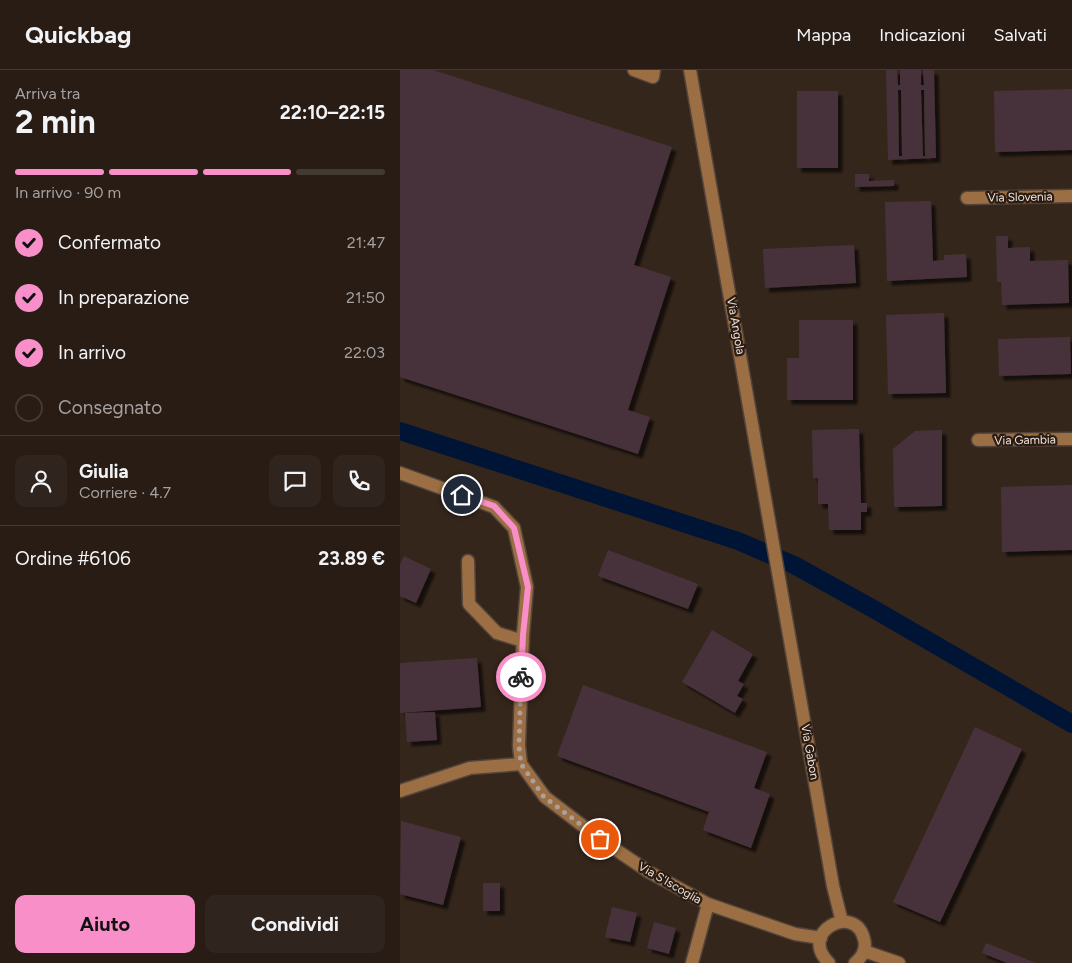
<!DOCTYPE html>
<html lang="it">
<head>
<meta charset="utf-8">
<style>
	body { margin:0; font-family:Figtree,sans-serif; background:#30251e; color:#f1f3f6; height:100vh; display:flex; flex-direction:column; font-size:19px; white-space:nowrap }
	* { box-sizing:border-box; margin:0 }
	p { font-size:16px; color:#a5a1a0 }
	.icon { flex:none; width:28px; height:28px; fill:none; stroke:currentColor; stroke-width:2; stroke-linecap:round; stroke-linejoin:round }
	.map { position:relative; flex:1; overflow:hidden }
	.panel { display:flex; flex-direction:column; background:#281c15; width:400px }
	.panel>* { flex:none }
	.pin { position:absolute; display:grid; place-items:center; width:42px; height:42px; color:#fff; margin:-21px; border:2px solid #fff; border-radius:50%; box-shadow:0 1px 5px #0007 }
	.courier { position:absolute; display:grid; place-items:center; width:50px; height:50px; margin:-25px; border:4px solid #f98fc9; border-radius:50%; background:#fff; color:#222; box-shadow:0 1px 6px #0007 }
	.headline em { font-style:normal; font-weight:700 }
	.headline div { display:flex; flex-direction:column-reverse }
	.headline { display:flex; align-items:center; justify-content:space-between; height:85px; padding:0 15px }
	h1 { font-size:32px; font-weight:700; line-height:38px }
	.bar { display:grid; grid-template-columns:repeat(4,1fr); gap:8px 5px; align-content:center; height:60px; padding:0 15px }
	.bar i { height:6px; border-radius:4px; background:#443a34 }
	.bar .on { background:#f98fc9 }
	.bar p { grid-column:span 4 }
	.line { display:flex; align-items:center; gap:12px; padding:0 15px; border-top:1px solid #443a34 }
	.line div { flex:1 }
	.round { display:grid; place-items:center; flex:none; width:52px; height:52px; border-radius:10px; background:#30251e }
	ol { padding:0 15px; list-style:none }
	li { display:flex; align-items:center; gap:15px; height:55px }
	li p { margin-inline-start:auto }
	li .icon { padding:5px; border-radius:50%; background:#f98fc9; color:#111; stroke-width:4 }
	li:last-child { color:#a5a1a0 }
	li i { width:28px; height:28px; border:2px solid #443a34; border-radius:50% }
	.button { display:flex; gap:10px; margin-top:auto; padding:10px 15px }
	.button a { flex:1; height:58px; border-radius:10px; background:#f98fc9; color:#111; font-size:20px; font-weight:700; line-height:58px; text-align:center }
	.button a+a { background:#30251e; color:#f1f3f6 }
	header { display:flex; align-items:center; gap:30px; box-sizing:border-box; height:70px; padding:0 25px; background:#281c15; border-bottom:1px solid #443a34 }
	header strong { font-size:24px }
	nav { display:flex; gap:28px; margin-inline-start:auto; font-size:18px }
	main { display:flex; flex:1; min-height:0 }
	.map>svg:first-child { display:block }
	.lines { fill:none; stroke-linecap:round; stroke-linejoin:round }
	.canal { stroke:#001536; stroke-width:18 }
	.building { fill:#46333a; fill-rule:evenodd; filter:url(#shadow) }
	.minor-casing { stroke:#52443b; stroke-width:15 }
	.minor { stroke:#9b6e43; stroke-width:12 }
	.done { stroke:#aca098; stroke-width:5; stroke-dasharray:0 9 }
	.route { stroke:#f98fc9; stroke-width:6 }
	.labels { text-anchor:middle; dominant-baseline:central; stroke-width:4.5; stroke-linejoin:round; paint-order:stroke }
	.street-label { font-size:12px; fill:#ece1db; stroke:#2b1c12 }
</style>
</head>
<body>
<header>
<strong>Quickbag</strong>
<nav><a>Mappa</a><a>Indicazioni</a><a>Salvati</a></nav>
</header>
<main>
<section class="panel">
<div class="headline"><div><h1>2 min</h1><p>Arriva tra</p></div><em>22:10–22:15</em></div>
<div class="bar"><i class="on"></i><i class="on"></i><i class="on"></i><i></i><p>In arrivo · 90 m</p></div>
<ol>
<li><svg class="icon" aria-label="check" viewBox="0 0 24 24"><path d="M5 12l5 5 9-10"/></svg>Confermato<p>21:47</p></li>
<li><svg class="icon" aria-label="check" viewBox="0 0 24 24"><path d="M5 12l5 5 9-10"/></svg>In preparazione<p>21:50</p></li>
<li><svg class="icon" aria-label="check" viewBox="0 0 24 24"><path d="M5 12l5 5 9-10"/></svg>In arrivo<p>22:03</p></li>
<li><i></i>Consegnato</li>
</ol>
<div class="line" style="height:90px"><a class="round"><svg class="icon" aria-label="person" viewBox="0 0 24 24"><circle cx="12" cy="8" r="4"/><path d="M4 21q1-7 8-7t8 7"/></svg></a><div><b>Giulia</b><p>Corriere · 4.7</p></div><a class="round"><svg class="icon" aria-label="chat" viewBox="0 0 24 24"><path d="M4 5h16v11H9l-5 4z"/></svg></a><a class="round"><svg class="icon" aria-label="phone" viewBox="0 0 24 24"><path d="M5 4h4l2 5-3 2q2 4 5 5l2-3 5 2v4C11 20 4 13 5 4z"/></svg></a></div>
<div class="line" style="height:65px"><div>Ordine #6106</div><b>23.89 €</b></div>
<div class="button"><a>Aiuto</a><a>Condividi</a></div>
</section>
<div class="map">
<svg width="672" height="893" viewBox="0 0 672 893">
	<defs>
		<filter id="shadow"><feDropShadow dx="4.5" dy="4.5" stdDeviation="1" flood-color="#0009"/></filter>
	</defs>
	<rect width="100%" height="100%" fill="#35261c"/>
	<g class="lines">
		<path class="canal" d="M0 361 338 471 394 495 470 537 672 654"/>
	</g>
	<path class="building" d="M0 0H33L272 77 234 195 271 207 228 340 250 347 238 384 0 307Z
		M486 0H497L498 15H500V0H521V15H524L523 0H534L536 88 488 90ZM498 20H501L502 86H499ZM521 20H524L525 86H523Z
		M672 19V80L595 82 594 21Z
		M397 21H438V98H397Z
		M455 104H469V111L494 110V116L455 117Z
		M531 131 533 191 544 190V185L566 184 567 207 487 211 485 132Z
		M596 166H608V178L630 177V191L668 190 669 233 602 235 601 212H597Z
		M454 175 456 213 365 218 363 179Z
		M544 243 546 323 488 324 486 245Z
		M399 250H453V330H387V288H399Z
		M670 267 671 304 599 306 598 269Z
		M459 359 461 433H467V442H461V460H429L428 434H418V408H413L412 360Z
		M542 360V436L494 437 493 379 515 361Z
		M672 415V480L602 482 601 417Z
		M208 480 298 514 288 539 198 506Z
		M4 486 31 499 16 533 0 526V495Z
		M312 560 353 584 338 611 344 614 337 626 343 629 335 643 282 612Z
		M77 588 81 637 0 643V593Z
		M183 615 367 682 354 718 370 724 351 778 303 760 309 742 157 686Z
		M35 642 37 670 7 672 5 643Z
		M575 657 622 679 540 852 493 832Z
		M1 751 61 767 43 835 0 824Z
		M83 813H100V841H83Z
		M212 837 237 843 230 872 205 867Z
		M254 852 276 858 269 884 247 878Z
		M586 873 636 893H607L582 883Z"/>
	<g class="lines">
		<g class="minor-casing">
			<path id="minor" d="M234 0 253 7 254 0
				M290 0 433 816 442 852
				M567 128 672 126
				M578 370 672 369
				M0 403 94 437 114 458 127 517 123 565 119 676 121 694 145 727 200 769 249 802 308 834 395 864 421 868
				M68 491 69 534 97 563 123 571
				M0 721 70 698 121 694
				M464 881 499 893
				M292 893 308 834
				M429 893C397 862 455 832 464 869 467 879 462 887 455 893"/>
		</g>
		<use href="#minor" class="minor"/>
	</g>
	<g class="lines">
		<path class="done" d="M121 607 119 676 121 694 144 727 200 769"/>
		<path class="route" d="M62 425 94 436 114 458 128 517 123 565 121 607"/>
	</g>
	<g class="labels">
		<g class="street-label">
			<text transform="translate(620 127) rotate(-1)">Via Slovenia</text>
			<text transform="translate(336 256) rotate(80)">Via Angola</text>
			<text transform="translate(625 370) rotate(-1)">Via Gambia</text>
			<text transform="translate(410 682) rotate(80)">Via Gabon</text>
			<text transform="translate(270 813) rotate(30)">Via S'Iscoglia</text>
		</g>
	</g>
</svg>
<div class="pin" style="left:200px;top:769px;background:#ea580c"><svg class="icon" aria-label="bag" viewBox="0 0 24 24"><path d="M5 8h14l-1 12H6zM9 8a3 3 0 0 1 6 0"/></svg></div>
<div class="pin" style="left:62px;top:425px;background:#1f2937"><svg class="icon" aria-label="home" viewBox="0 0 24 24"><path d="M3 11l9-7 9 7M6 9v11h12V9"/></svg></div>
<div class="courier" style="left:121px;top:607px"><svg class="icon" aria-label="bike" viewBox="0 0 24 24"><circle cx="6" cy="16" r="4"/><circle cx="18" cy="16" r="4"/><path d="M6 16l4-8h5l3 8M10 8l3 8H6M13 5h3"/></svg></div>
</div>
</main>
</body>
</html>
